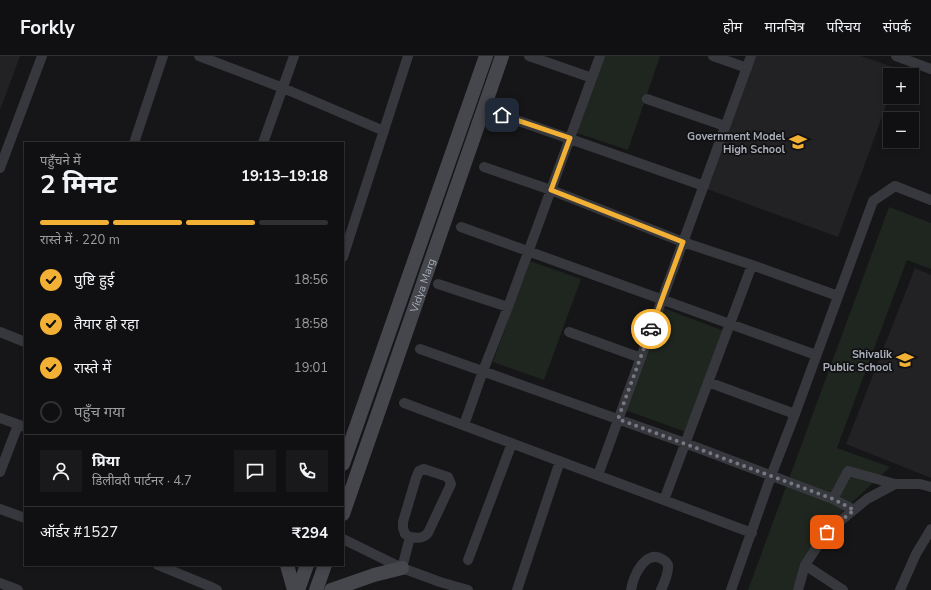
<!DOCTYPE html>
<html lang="hi">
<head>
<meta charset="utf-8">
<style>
	body { margin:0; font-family:"Nunito Sans","Noto Sans Devanagari",sans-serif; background:#19191b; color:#f1f3f6; height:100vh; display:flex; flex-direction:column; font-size:15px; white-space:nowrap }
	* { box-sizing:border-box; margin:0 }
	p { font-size:13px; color:#9c9d9f }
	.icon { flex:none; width:22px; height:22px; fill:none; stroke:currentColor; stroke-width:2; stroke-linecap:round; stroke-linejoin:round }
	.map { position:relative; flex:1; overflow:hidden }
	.details { position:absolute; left:24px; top:86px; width:320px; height:424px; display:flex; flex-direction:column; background:#101012; border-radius:0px; box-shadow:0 2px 6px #0003,0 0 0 1px #303032 }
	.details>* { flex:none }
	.fabs { position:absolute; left:883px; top:12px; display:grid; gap:8px }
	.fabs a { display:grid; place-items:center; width:36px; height:36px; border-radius:0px; background:#101012; box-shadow:0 2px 6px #0003,0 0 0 1px #303032; font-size:20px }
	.pin { position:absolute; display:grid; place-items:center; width:34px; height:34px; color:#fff; margin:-17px; border-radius:8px; box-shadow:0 2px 6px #0006 }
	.courier { position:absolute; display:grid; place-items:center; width:40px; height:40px; margin:-20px; border:3px solid #f2b134; border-radius:50%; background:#fff; color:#222; box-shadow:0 1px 5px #0007 }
	.overview em { font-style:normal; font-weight:700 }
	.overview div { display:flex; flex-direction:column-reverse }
	.overview { display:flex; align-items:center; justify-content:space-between; height:68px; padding:0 16px }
	h1 { font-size:26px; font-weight:700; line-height:30px }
	.bar { display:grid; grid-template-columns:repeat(4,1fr); gap:6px 4px; align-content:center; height:48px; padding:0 16px }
	.bar i { height:5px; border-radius:3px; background:#303032 }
	.bar .active { background:#f2b134 }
	.bar p { grid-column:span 4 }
	.line { display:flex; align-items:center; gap:10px; padding:0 16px; border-top:1px solid #303032 }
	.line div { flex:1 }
	.round { display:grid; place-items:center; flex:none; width:42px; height:42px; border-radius:0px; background:#19191b }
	ol { padding:0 16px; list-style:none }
	li { display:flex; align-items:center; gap:12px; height:44px }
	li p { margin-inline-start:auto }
	li .icon { padding:4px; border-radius:50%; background:#f2b134; color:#111; stroke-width:4 }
	li:last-child { color:#9c9d9f }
	li i { width:22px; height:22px; border:2px solid #303032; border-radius:50% }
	header { display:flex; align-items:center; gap:24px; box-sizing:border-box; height:56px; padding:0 20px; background:#101012; border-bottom:1px solid #303032 }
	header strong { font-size:19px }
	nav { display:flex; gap:22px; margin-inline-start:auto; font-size:14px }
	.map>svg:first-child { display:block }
	.built { fill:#222225 }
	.green { fill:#1e261f }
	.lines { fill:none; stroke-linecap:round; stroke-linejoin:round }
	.street { stroke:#37383d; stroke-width:10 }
	.secondary { stroke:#45474d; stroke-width:14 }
	.done { stroke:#757880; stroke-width:4; stroke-dasharray:0 7.2 }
	.route { stroke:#f2b134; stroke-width:5 }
	.labels { text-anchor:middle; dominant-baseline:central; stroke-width:3.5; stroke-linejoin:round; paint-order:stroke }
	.poi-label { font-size:11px; font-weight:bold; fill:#a8adb8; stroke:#111113; text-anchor:end }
	.street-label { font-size:11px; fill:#a8adb8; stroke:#111113 }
</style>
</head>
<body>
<header>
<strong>Forkly</strong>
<nav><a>होम</a><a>मानचित्र</a><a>परिचय</a><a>संपर्क</a></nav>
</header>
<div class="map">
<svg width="931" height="534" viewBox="0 0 931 534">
	<rect width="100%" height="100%" fill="#161618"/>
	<path class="built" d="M0 0H20L0 54Z
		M755 0H861L899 13 897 19H890V39L838 181 707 133Z
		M915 212 931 219V422L846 388Z"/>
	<path class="green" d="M604 0H660L628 94 577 77Z
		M889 151 931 167V213L907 204 837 392 890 411 816 480 802 534H748Z
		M530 205 581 223 544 324 493 306Z
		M663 252 724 275 686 376 625 354Z"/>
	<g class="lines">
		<path class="street" d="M199 0 283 32 384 75
			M529 0 592 22
			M713 0 747 12
			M896 0 931 13
			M647 43 725 70
			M502 59 704 130
			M134 87 163 0
			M263 87 294 0
			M484 111 551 134 683 186 752 209 838 240
			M0 112 42 0
			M461 171 816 299
			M343 201 408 0
			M438 228 508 251
			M0 276 25 286
			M569 276 641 302
			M420 293 685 387 833 443 848 415 895 428
			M708 326 795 358
			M404 347 752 477
			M0 362 25 371
			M464 369 483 315 508 251 600 0
			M0 416 18 369
			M598 419 751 0
			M833 443 854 454
			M664 444 752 209
			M0 453 25 462
			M343 483 402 512 440 526 468 534
			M468 504 512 387
			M158 509 209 530 217 534
			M805 509 827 476 867 443 895 428H920L931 431
			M402 512 410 481 405 478 403 472V466L416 422 419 415 424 413 448 421 451 428 428 477C422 483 418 482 410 481
			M0 527 18 534
			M517 534 560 405
			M631 534C633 521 645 493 662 503 665 505 667 506 668 509 669 517 664 527 661 534
			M731 534 771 420 795 358 873 145 895 130 931 144
			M798 534 805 509 843 534
			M900 534 916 498 931 473"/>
		<g class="secondary">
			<path d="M343 408 486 0"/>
			<path id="s1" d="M343 458 502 0"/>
			<path d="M287 509 294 534"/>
			<path d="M298 534 307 509"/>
			<path d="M316 534 325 509"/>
			<path d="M331 534 374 519 402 512"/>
		</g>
	</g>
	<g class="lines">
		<path class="done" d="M651 273 618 363 833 443 854 454 827 476"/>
		<path class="route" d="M502 59 570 82 551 134 683 186 651 273"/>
	</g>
	<defs>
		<g id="school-bare" transform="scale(1.38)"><path d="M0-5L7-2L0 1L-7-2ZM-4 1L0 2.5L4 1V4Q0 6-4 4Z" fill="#f2b134" stroke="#111113" stroke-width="2.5" paint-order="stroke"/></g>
	</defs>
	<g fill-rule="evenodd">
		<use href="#school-bare" x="798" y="86"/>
		<use href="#school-bare" x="905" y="304"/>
	</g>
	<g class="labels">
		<g class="poi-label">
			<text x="785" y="80">Government Model<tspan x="785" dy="13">High School</tspan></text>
			<text x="892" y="298">Shivalik<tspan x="892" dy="13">Public School</tspan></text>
		</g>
		<g class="street-label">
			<text stroke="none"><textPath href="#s1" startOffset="242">Vidya Marg</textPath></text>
		</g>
	</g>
</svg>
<div class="fabs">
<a>+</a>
<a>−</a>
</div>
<div class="pin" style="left:827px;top:476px;background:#ea580c"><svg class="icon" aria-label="bag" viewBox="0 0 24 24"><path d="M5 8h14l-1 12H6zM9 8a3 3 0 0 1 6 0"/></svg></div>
<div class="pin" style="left:502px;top:59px;background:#1f2937"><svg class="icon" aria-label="home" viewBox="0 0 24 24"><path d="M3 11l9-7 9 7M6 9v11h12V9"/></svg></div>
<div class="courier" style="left:651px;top:273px"><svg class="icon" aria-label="car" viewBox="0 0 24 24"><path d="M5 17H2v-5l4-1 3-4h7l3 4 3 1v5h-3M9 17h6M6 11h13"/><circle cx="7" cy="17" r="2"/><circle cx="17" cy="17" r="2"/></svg></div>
<section class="details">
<div class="overview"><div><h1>2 मिनट</h1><p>पहुँचने में</p></div><em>19:13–19:18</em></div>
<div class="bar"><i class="active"></i><i class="active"></i><i class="active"></i><i></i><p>रास्ते में · 220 m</p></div>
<ol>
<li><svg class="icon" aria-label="check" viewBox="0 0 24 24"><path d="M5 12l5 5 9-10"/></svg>पुष्टि हुई<p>18:56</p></li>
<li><svg class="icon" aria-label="check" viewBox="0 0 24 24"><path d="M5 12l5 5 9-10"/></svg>तैयार हो रहा<p>18:58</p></li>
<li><svg class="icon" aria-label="check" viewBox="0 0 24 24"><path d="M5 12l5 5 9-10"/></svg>रास्ते में<p>19:01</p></li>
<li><i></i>पहुँच गया</li>
</ol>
<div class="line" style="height:72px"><a class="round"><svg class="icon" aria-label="person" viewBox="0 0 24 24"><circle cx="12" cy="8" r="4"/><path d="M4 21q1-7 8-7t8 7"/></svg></a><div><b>प्रिया</b><p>डिलीवरी पार्टनर · 4.7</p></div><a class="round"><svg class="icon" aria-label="chat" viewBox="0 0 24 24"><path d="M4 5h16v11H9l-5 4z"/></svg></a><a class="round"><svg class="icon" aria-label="phone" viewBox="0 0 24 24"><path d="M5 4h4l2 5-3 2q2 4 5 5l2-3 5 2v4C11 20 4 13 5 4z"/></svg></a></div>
<div class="line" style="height:52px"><div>ऑर्डर #1527</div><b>₹294</b></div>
</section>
</div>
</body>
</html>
